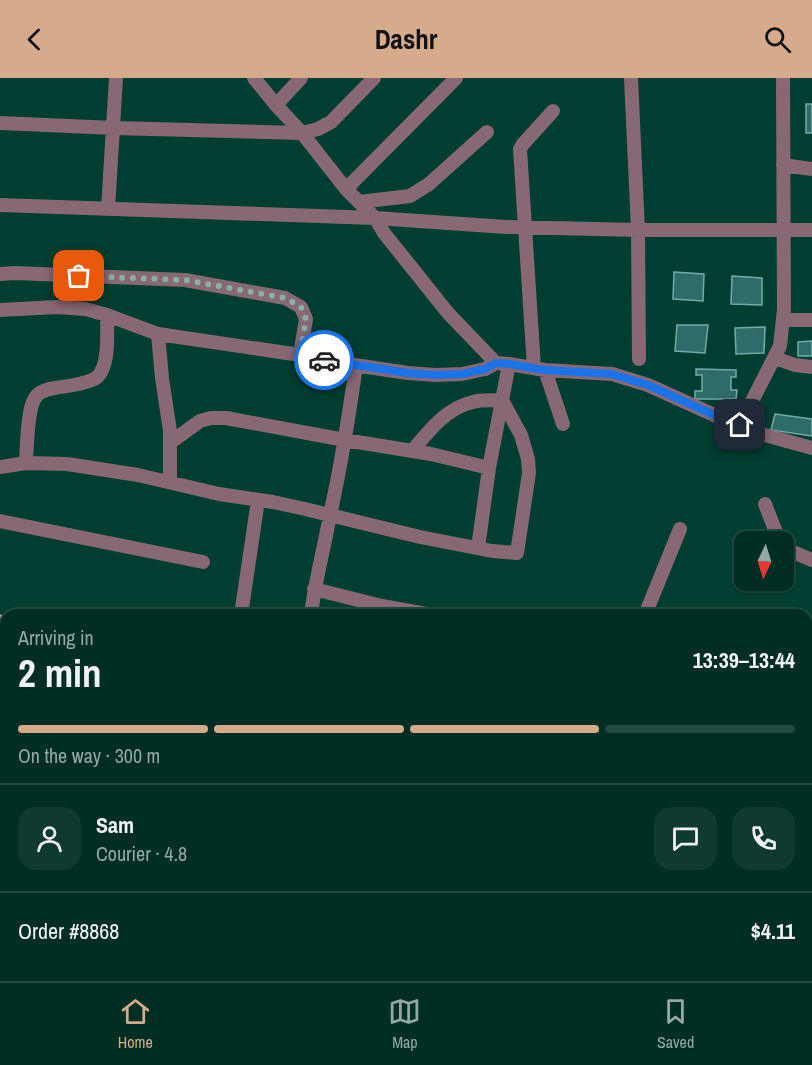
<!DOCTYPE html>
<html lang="en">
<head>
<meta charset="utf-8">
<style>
	body { margin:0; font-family:"Archivo Narrow",sans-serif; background:#0e3a32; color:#f1f3f6; height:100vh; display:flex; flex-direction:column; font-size:22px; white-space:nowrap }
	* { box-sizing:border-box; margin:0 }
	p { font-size:20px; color:#95a8a7 }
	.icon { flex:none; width:33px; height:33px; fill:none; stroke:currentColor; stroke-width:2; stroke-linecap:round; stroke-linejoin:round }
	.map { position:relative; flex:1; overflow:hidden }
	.sheet { position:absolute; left:0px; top:531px; width:813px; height:372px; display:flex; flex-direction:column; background:#002e25; border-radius:18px 18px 0 0; box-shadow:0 2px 4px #0004,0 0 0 2px #224a42 }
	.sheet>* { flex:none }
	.needle { width:39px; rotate:184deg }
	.controls { position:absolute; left:734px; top:453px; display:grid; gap:12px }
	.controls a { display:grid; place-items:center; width:60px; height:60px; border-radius:12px; background:#002e25; box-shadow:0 2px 4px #0004,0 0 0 2px #224a42; font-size:30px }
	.pin { position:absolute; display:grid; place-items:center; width:51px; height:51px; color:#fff; margin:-26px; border-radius:12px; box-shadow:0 3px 9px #0006 }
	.courier { position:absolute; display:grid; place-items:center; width:60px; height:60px; margin:-30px; border:4px solid #1a73e8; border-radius:50%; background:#fff; color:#222; box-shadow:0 2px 8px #0007 }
	.overview em { font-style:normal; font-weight:700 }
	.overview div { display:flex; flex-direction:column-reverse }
	.overview { display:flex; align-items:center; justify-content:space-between; height:102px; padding:0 18px }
	h1 { font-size:39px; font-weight:700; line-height:45px }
	.bar { display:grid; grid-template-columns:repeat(4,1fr); gap:9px 6px; align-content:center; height:72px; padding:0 18px }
	.bar i { height:8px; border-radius:4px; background:#224a42 }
	.bar .current { background:#d6ab8b }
	.bar p { grid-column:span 4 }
	.line { display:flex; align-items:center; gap:15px; padding:0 18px; border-top:2px solid #224a42 }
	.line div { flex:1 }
	.round { display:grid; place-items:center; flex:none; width:63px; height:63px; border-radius:18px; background:#0e3a32 }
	header { display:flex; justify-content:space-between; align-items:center; height:78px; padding:0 18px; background:#d6ab8b; color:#111; font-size:27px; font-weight:700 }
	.tab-bar { display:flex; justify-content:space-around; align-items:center; height:84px; border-top:2px solid #224a42; background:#002e25; font-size:16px; color:#95a8a7 }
	.tab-bar a { display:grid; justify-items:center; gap:3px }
	.tab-bar .current { color:#d6ab8b }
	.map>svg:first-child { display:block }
	.building { fill:#2e6c6a; stroke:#6fadaa; stroke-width:1.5 }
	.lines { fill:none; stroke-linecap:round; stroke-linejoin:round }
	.minor { stroke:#886875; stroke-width:14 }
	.major { stroke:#da9ab5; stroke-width:15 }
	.done { stroke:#88b0a5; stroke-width:6; stroke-dasharray:0 10.8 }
	.route { stroke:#1a73e8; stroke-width:8 }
</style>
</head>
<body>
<header><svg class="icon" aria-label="back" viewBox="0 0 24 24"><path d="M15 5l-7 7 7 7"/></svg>Dashr<svg class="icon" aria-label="search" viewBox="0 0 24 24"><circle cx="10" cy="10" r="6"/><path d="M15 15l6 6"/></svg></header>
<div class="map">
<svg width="812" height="903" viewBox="0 0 812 903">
	<rect width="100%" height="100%" fill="#003e31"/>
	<path class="building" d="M806 26H812V55H806Z
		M674 194 704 196 703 223 673 221Z
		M732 198 762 200V227L731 226Z
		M677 247H708L705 275 675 273Z
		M765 249 764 275 736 276 735 250Z
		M812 263V278H798V264Z
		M696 291 736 292V299H731V312H737L736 321H695V313H702V297H696Z
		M775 336 812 341V358L771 352Z"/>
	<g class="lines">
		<path class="minor" d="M254 0 276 27 302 55 346 111 375 140 384 155 448 235 496 285
			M276 27 301 0
			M0 45 114 50 302 55 318 51 331 44 374 0
			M783 87 812 91
			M346 111 456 0
			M359 124 410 118 429 106 487 54
			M0 127 375 140 506 149 638 152 631 0
			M108 131 116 0
			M0 196 15 195 185 202 285 220 301 229 306 241 300 277 158 256 107 237 85 231 57 229 0 232
			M107 237C107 253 110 290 96 300 87 306 67 308 55 310 48 311 39 313 35 320 27 332 27 369 26 385L67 386 138 397 219 416 273 424 305 431 420 459 492 473 517 475 529 395 528 381 521 357 502 322C493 323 482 321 473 324 446 330 429 353 412 373
			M783 242H812
			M158 256 162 300 170 353V404
			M300 277 328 283 408 295 436 297 462 296 485 291 496 285 509 286 545 292 612 296 648 307 723 341 765 357 812 370
			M775 280 795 287 812 289
			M639 281 638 152H812
			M534 290 520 71 523 66 553 33
			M545 292 563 346
			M740 347 780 268 784 231 783 0
			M171 364 200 343 211 340H226L345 362 431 376 489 390
			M0 389 26 385
			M765 426 779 462 781 464
			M0 443 203 484
			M783 465 793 474 812 482
			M478 470 489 390 509 286
			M314 511 382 528 432 537
			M241 537 258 422
			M311 537C315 503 324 471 330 437 341 388 349 338 356 287
			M645 537 680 451
			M0 722 6 724
			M0 818 6 821
			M73 897 79 903
			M198 897 211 903
			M443 897 459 903
			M125 903 128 897
			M312 903 314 897
			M488 903 490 897"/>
		<path class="major" d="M0 544 5 585 6 647
			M0 710 4 695 6 663"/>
	</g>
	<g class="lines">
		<path class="done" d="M79 198 185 202 285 220 301 229 306 241 300 277 324 282"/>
		<path class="route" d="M324 282 408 295 436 297 462 296 485 291 496 285 509 286 545 292 612 296 648 307 723 341 740 347"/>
	</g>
</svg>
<div class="controls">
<a><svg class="needle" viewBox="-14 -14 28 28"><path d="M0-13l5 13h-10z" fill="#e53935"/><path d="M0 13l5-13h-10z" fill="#95a8a7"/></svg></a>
</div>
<div class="pin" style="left:79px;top:198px;background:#ea580c"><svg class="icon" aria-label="bag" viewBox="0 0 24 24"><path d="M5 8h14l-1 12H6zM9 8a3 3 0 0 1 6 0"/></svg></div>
<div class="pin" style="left:740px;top:347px;background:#1f2937"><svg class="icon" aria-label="home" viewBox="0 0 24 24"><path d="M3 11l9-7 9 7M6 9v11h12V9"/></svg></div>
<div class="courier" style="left:324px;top:282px"><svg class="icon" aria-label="car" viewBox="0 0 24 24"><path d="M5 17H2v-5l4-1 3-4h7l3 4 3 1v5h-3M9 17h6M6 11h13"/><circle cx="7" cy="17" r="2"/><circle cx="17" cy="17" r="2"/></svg></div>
<section class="sheet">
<div class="overview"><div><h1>2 min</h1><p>Arriving in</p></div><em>13:39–13:44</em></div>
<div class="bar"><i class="current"></i><i class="current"></i><i class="current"></i><i></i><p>On the way · 300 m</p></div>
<div class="line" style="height:108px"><a class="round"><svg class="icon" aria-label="person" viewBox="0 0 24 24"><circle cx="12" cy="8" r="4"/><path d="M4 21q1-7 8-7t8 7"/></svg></a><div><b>Sam</b><p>Courier · 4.8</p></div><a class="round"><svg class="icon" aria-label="chat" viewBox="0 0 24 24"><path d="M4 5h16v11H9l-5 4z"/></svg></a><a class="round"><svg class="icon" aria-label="phone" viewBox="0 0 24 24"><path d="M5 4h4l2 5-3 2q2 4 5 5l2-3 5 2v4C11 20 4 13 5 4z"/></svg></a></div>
<div class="line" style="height:78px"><div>Order #8868</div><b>$4.11</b></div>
</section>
</div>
<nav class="tab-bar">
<a class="current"><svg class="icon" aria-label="home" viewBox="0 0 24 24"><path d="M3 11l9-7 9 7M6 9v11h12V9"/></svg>Home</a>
<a><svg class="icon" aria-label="map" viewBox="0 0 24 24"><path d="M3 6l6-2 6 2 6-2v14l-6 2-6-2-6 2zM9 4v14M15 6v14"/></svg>Map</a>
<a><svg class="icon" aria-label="saved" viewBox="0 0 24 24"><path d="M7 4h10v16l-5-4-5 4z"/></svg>Saved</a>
</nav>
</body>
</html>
